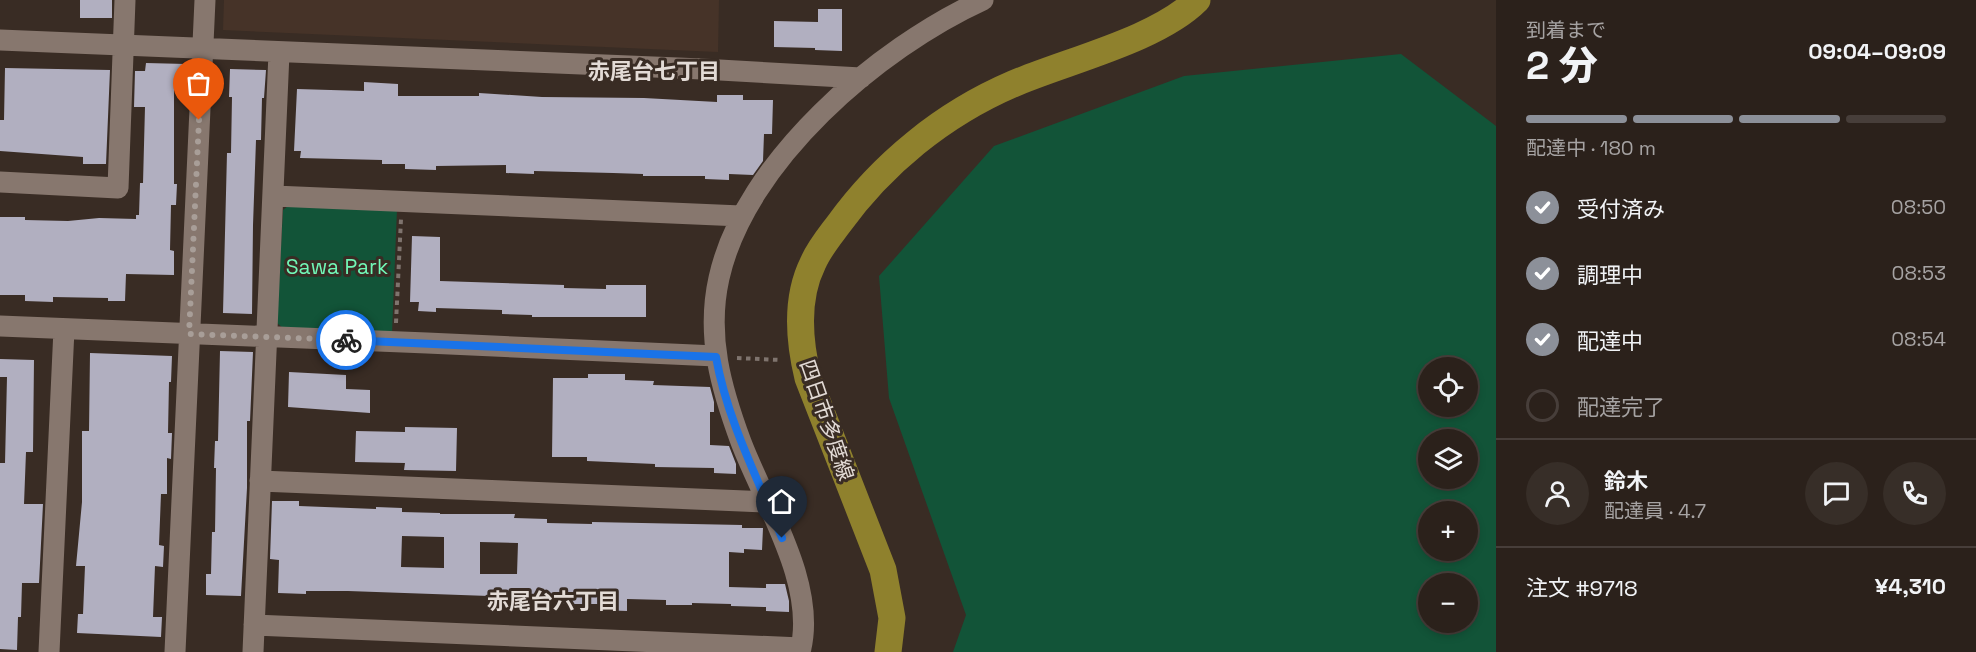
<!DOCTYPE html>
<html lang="ja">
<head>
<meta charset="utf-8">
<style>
	body { margin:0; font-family:"Space Grotesk","Noto Sans JP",sans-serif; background:#372e28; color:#f1f3f6; height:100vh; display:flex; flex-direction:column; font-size:22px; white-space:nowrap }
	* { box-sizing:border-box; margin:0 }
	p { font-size:20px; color:#a6a3a3 }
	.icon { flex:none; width:33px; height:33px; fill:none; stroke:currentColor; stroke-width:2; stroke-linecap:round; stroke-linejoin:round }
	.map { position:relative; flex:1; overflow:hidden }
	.drawer { display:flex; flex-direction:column; background:#2b211b; width:480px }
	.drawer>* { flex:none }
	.controls { position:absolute; left:1418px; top:357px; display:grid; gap:12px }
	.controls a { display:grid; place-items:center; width:60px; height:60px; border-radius:50%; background:#2b211b; box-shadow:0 3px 9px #0003,0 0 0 2px #473e3a; font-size:30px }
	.pin { position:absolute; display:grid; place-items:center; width:51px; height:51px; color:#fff; margin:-62px -26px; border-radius:50% 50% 50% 0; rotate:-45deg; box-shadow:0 0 6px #0007 }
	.pin .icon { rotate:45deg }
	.courier { position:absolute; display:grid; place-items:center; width:60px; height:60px; margin:-30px; border:4px solid #1a73e8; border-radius:50%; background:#fff; color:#222; box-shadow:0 2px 8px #0007 }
	.overview em { font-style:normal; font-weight:800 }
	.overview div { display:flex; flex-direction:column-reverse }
	.overview { display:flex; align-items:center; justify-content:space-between; height:102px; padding:0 30px }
	h1 { font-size:39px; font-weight:800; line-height:45px }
	.bar { display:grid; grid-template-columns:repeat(4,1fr); gap:9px 6px; align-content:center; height:72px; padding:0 30px }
	.bar i { height:8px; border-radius:4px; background:#473e3a }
	.bar .current { background:#8c9099 }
	.bar p { grid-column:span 4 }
	.line { display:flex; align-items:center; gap:15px; padding:0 30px; border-top:2px solid #473e3a }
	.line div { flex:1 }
	.round { display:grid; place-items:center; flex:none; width:63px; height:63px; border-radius:32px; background:#372e28 }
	ol { padding:0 30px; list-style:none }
	li { display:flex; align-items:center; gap:18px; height:66px }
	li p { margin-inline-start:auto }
	li .icon { padding:6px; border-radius:50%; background:#8c9099; color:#fff; stroke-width:4 }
	li:last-child { color:#a6a3a3 }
	li i { width:33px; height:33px; border:3px solid #473e3a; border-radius:50% }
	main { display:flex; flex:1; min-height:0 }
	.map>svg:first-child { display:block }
	.built { fill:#463328 }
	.green { fill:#125438; fill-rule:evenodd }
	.building { fill:#b1afc0; fill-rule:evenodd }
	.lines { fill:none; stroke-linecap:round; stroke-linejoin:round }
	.path { stroke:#7f746e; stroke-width:4; stroke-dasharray:4.5 4.5; stroke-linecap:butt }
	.minor { stroke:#87776e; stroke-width:21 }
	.major { stroke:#8f812d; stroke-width:27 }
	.done { stroke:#a89e98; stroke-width:6; stroke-dasharray:0 10.8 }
	.route { stroke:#1a73e8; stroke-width:8 }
	.labels { text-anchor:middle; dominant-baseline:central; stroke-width:6; stroke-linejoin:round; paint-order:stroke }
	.park-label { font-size:21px; fill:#71f7b7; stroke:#392c24 }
	.street-label { font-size:21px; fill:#e3dbd6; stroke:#392c24 }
	.neighbourhood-label { font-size:22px; font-weight:bold; fill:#e3dbd6; stroke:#392c24 }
</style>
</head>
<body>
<main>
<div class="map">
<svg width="1496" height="652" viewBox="0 0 1496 652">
	<rect width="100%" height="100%" fill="#392c24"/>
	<path class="built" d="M224 0H719L718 52 223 30Z"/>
	<path class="green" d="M1401 54 1496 126V652H953L966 615 889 398 879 276 994 146 1184 76ZM1428 368H1467V406H1428ZM1428 440H1467V478H1428ZM1428 512H1467V550H1428ZM1428 584H1467V622H1428Z
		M289 205 397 209 392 334 283 328 277 323 283 210Z"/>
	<path class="building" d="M80 0H112V18H80Z
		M818 9H842V51L815 50V48L774 47V21L818 22Z
		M146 63 186 64 185 89 174 88V184H177L176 205H171L170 250 174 251V275L126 274 125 301H108V298L53 297V302L25 301V295H0V217H25V220L68 221 99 218 136 219V215H139L140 183H143L145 107H134L135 71H145Z
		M5 68 110 70 106 164H83V157L0 151V120H4Z
		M230 69 266 70 264 98H262L261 140H256L253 225 252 314 223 313 227 153H231L232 97H229Z
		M364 82 398 84V96H479V93L542 97 644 98 717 102V95H743V100H773L772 134H764L763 161 753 175 729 174V180L705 179V176H643V174L613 173 534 171V174L506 173V165L436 166V170L405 169V164H382V160L300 158 301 151H294L297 89 364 91Z
		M412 236 440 237V281L564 285V288L606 289V285H646V317H532V315L502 314V310L436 308V312L418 311 419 302H410Z
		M220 351 253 352 250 421H247V488L241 596 206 595V574H211L212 532H215L216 468H214L215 441H218Z
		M90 353 172 356 171 382H169L168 433H172L171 459 167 458V494H161L159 545 164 546 163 567 155 566 153 617H162L161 637 77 633 78 614H83L85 566H76L82 502V431H89Z
		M0 359 34 360 33 452H26L24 504H43L39 583H22L21 617H18L17 650 0 649V463H5L7 377H0Z
		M289 372 346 375V389L370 390V413L288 407Z
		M588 374H625V380L654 381 653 385 710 387 714 402V412H710V445L729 446 736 464V474L714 473V468L655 467V464L587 461V457H552L553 378H588Z
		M405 427 457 428 456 471 404 470 405 463 355 462 356 431 405 432Z
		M272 501H299V506L376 509V507L402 508V512L440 513V514H515L514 518 547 519V523L592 524V522L742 525V528H763L762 550 744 549V553L729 552V587L766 588V584H785L789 601V612L766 611V607L731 606V604L692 603V605H666V600L627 599V611L599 610V604H561V599L518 598V601L489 600V596L348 591H306V594L278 593 279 560 270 559ZM402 536 444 537V568L401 567ZM480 542 518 543 517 574H480Z"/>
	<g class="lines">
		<path class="path" d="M396 323 401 219
			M737 358 781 360"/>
		<path class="minor" d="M0 40 702 69 861 78
			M0 182 118 188 125 0
			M274 196 741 216
			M0 326 427 343 716 356
			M260 481 767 502
			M254 625 801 648
			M49 652 64 329
			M175 652 205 0
			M253 652 279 53
			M800 652C818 585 764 503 741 442 721 388 706 336 719 278 745 161 878 48 983 0"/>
		<path class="major" d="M888 652 892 618 883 570 808 378C799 341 795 299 813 263 819 249 829 237 838 225 882 164 943 114 1013 84 1066 61 1157 40 1197 0"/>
	</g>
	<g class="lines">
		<path class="done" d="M199 120 189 334 346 340"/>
		<path class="route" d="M346 340 716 357C727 420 758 479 782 538"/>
	</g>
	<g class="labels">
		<g class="park-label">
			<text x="337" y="266">Sawa Park</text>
		</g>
		<g class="street-label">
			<text transform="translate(827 420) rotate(71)">四日市多度線</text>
		</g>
		<g class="neighbourhood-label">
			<text x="654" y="71">赤尾台七丁目</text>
			<text x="553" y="601">赤尾台六丁目</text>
		</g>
	</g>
</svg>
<div class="controls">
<a><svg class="icon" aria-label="locate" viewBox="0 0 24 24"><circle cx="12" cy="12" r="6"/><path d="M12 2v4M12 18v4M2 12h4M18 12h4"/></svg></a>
<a><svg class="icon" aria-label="layers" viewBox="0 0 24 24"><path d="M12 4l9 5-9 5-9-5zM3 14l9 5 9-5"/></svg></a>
<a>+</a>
<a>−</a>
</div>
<div class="pin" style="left:199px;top:120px;background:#ea580c"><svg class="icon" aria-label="bag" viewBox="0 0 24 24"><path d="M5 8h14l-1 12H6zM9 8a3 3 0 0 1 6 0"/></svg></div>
<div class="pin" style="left:782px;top:538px;background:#1f2937"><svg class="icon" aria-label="home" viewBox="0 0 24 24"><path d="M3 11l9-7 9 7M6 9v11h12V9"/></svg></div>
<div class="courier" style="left:346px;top:340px"><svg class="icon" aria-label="bike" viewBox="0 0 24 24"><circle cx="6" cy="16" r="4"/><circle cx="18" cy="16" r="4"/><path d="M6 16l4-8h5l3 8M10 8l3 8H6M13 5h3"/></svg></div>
</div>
<section class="drawer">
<div class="overview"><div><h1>2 分</h1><p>到着まで</p></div><em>09:04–09:09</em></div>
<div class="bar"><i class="current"></i><i class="current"></i><i class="current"></i><i></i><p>配達中 · 180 m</p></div>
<ol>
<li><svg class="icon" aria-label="check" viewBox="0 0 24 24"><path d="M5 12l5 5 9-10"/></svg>受付済み<p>08:50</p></li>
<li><svg class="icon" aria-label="check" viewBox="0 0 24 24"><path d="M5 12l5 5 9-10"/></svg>調理中<p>08:53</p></li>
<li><svg class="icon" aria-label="check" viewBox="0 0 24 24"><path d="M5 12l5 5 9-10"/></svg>配達中<p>08:54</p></li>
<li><i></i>配達完了</li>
</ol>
<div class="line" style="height:108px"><a class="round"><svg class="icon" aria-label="person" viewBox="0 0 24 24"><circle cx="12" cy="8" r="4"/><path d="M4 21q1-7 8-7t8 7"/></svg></a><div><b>鈴木</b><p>配達員 · 4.7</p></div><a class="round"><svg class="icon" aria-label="chat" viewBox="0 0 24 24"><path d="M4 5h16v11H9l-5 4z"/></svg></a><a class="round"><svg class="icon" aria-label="phone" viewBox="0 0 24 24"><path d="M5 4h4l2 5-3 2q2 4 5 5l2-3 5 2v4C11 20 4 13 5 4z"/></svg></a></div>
<div class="line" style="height:78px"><div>注文 #9718</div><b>¥4,310</b></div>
</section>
</main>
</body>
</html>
